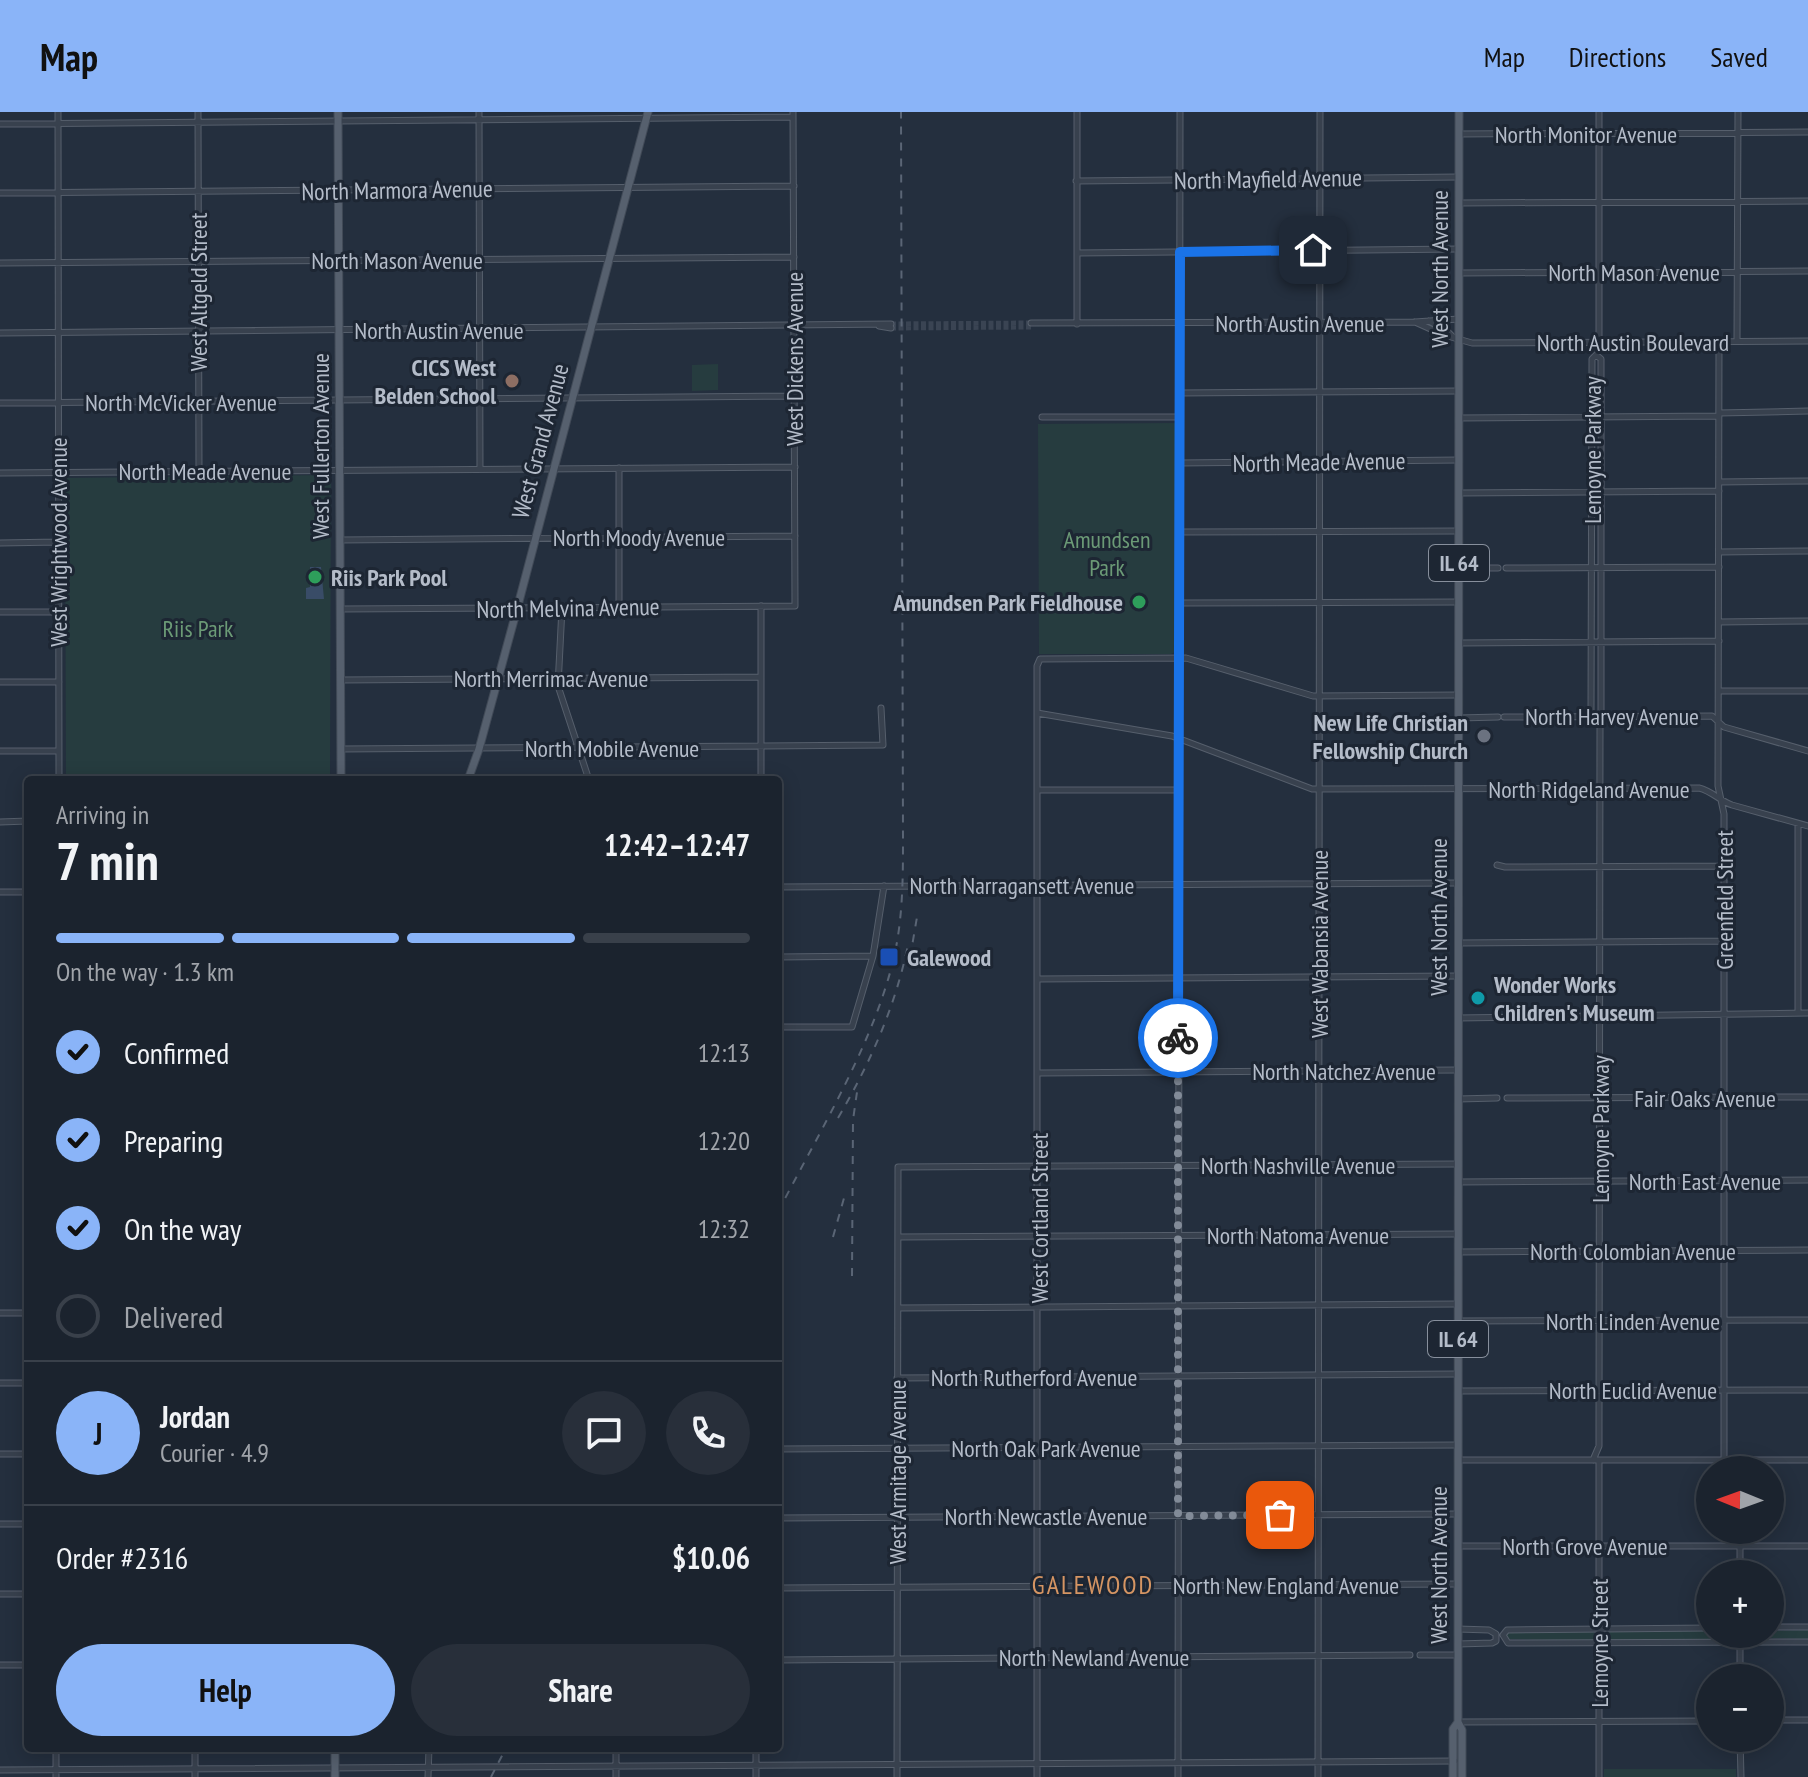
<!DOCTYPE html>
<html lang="en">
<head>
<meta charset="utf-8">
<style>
	body { margin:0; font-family:"PT Sans Narrow",sans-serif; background:#282f3a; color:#f1f3f6; height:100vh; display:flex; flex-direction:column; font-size:30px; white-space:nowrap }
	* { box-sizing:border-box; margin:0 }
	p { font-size:26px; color:#a0a4aa }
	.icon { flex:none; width:44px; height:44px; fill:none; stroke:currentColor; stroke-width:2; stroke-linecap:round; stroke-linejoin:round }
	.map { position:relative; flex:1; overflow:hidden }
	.sheet { position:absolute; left:24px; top:664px; width:758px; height:976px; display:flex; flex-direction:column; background:#1b232e; border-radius:8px; box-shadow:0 4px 20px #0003,0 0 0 2px #39404a }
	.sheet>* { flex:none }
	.needle { width:52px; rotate:271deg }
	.fabs { position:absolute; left:1696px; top:1344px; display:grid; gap:16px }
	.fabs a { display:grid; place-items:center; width:88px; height:88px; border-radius:50%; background:#1b232e; box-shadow:0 4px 20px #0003,0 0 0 2px #39404a; font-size:40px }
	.pin { position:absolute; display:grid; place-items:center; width:68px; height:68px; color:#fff; margin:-34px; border-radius:16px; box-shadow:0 4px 12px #0006 }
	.courier { position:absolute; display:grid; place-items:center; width:80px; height:80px; margin:-40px; border:6px solid #1a73e8; border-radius:50%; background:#fff; color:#222; box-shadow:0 2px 10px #0007 }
	.head em { font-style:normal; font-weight:700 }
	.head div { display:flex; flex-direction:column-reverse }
	.head { display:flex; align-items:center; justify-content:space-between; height:136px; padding:0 32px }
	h1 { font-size:52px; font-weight:700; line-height:60px }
	.bar { display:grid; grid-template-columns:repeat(4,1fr); gap:12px 8px; align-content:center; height:96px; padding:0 32px }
	.bar i { height:10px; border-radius:6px; background:#39404a }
	.bar .selected { background:#8ab4f8 }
	.bar p { grid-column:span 4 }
	.line { display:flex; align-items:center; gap:20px; padding:0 32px; border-top:2px solid #39404a }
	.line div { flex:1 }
	.round { display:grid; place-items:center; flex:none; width:84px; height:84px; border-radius:42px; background:#282f3a }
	ol { padding:0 32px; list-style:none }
	li { display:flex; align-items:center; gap:24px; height:88px }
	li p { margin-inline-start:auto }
	li .icon { padding:8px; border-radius:50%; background:#8ab4f8; color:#111; stroke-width:4 }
	li:last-child { color:#a0a4aa }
	li i { width:44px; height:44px; border:4px solid #39404a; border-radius:50% }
	.action { display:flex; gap:16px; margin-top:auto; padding:16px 32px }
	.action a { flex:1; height:92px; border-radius:48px; background:#8ab4f8; color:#111; font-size:32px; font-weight:700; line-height:92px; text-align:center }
	.action a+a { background:#282f3a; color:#f1f3f6 }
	header { display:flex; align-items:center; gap:48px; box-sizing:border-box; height:112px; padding:0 40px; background:#8ab4f8; color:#111 }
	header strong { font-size:38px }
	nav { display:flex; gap:44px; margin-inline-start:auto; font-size:28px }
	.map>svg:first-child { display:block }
	.green { fill:#263c3f }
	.water { fill:#394c67 }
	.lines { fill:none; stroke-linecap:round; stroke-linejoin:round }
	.minor-tunnel { stroke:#3a4453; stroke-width:5; stroke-dasharray:5 2.5; stroke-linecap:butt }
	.minor-casing { stroke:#565f6c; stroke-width:7 }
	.major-casing { stroke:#414a57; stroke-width:9 }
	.minor { stroke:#38414e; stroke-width:5 }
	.major { stroke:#56606e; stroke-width:7 }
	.rail { stroke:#5a6575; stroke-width:2; stroke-dasharray:8 8; stroke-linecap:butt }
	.done { stroke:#828b98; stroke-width:8; stroke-dasharray:0 14.4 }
	.route { stroke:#1a73e8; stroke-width:10 }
	.education-dot { fill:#8d6e63; stroke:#1d2633; stroke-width:3 }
	.leisure-dot { fill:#2e9e5b; stroke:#1d2633; stroke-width:3 }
	.worship-dot { fill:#6b7280; stroke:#1d2633; stroke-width:3 }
	.transit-dot { fill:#1a4fb4; stroke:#1d2633; stroke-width:3 }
	.culture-dot { fill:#0f9aa8; stroke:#1d2633; stroke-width:3 }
	.labels { text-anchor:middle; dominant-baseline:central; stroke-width:6; stroke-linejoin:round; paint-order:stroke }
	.shield { fill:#1d2633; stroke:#878f9c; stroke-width:2 }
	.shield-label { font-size:22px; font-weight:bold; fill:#b4bcc9 }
	.street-label { font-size:24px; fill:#b4bcc9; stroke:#1d2633 }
	.poi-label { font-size:24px; font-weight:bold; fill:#b4bcc9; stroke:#1d2633; text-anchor:end }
	.park-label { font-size:24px; fill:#6b9a76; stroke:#1d2633 }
	.neighbourhood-label { font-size:26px; letter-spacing:2px; fill:#d59563; stroke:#1d2633 }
</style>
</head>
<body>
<header>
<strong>Map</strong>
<nav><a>Map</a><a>Directions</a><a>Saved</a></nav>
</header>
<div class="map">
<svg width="1808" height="1665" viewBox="0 0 1808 1665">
	<rect width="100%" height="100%" fill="#242f3e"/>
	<path class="green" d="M718 252V278L692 279V253Z
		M1176 311 1175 540 1171 542H1039L1038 312Z
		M331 363 330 668H66L65 366Z
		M1710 1518V1522H1736V1525L1734 1528H1606L1603 1526 1605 1519Z
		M1808 1518V1527L1743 1525V1522H1770V1519Z
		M1592 1519 1595 1522 1594 1529 1505 1527 1508 1520Z
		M1604 1657H1736V1665H1604Z"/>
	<path class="water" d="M310 455H321L324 487H306V476L310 475Z"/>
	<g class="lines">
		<path class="minor-tunnel" d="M891 212 1031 211
			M891 216 1031 215"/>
		<g class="minor-casing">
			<path id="minor" d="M58 0 59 668
				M198 0 199 359
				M479 0 480 357
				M1077 0V212
				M0 12 793 5
				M1459 22 1808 20
				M1076 69 1459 65
				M0 81 794 74
				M1459 91 1808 89
				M1077 141 1459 137
				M0 151 794 145
				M1459 161 1808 159
				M1429 209 1446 218 1453 225
				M1415 210 1444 223 1472 231 1808 229
				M1031 211 1415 210 1459 207
				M879 214 891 216
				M0 221 891 212
				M1719 229 1718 674 1724 702V1348
				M1737 229 1738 0
				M1599 230V0
				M1596 243 1601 247V598L1598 604
				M1179 281 1459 279
				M0 291 795 284
				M1719 301 1808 299
				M1042 305H1179
				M1459 306 1719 304
				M1179 351 1459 348
				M0 361 795 355
				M1719 370 1808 369
				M1459 381 1719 379
				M1179 420 1459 419
				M340 428 795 424
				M0 431 58 430
				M1719 440 1808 439
				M1459 456H1498
				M1506 456 1719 455
				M1179 491 1459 490
				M562 496 558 574 589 668
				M619 496V356
				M340 497 795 494 793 0
				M0 500H59
				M1719 510 1808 509
				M1459 531 1719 529
				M341 568 761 565
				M0 570H59
				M1719 579H1808
				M1037 601 1172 624 1312 677 1699 676C1712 679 1720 689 1732 693L1808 714
				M1504 605 1712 604 1724 615 1808 639
				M1459 606 1498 605
				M341 637 883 633 881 596
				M0 639H59
				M761 668V494
				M1038 678H1179
				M0 710 28 709
				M1497 753 1505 755 1723 754
				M778 775 1458 771
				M0 780H28
				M1458 831 1723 829
				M778 845 873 844
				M1038 867 1458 864
				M1798 901V712
				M1458 906 1808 901
				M778 915H852L873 844 884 774
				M1039 961 1458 958
				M1507 986 1808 985
				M1458 987 1497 986
				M1458 1070 1808 1068
				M898 1125 1458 1122
				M1458 1140 1808 1138
				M898 1196 1458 1192
				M0 1201H28
				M1458 1209 1808 1208
				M897 1266 1458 1262
				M0 1271H28
				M1458 1279 1808 1278
				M778 1337 1458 1333
				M0 1342H28
				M1458 1348H1808
				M1593 1348 1599 1334V1314L1600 615 1598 604 1591 599 1592 247 1596 243
				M1740 1358V1348
				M778 1406 1458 1402
				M0 1412H28
				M1740 1418V1462
				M1458 1434H1808
				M778 1476 1458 1472
				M0 1482H28
				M1770 1515H1808
				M1710 1516 1507 1518 1503 1523 1508 1531 1808 1530
				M1740 1522V1566
				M1458 1532 1492 1531 1496 1529V1522L1489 1518 1458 1517
				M1420 1543H1458
				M778 1548 1410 1543
				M0 1553H28
				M1770 1608H1808
				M1458 1610 1710 1609
				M1740 1626 1741 1665
				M0 1658 1455 1649
				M56 1665V1636
				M195 1665V1636
				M428 1665 429 1636
				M616 1665V1636
				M756 1665V1636
				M897 1665 898 1055 1458 1052
				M1037 1665V554L1040 547 1186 546 1313 584 1459 583
				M1178 1665 1180 0
				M1318 1665 1320 0
				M1599 1665V1348"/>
		</g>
		<g class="major-casing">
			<path id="major" d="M338 0 341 668
				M1459 0 1458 1610 1462 1618V1665
				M468 668 479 637 517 497 648 0
				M335 1665V1636
				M1453 1665V1617L1458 1610"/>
		</g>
		<use href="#minor" class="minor"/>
		<use href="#major" class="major"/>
		<path class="rail" d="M910 846 917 805
			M838 1006C870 951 895 896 908 833
			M778 1100C820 1018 881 920 897 830 903 795 903 760 903 725L901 0
			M833 1125 846 1079
			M852 1164 853 1008 857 980
			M491 1665 506 1636"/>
	</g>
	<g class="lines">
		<path class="done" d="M1178 926V1404L1280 1403"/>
		<path class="route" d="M1178 926 1180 140 1313 138"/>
	</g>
	<circle class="education-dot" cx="512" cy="269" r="8"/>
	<g class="leisure-dot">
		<circle cx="315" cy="465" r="8"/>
		<circle cx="1139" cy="490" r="8"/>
	</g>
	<circle class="worship-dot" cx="1484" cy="624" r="8"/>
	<rect class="transit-dot" x="879" y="835" width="20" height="20" rx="4"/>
	<circle class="culture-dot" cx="1478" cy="886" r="8"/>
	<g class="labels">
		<g class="shield">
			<rect x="1429" y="433" width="60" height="36" rx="6"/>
			<rect x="1428" y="1209" width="60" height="36" rx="6"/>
		</g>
		<g class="shield-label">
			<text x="1459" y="451">IL 64</text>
			<text x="1458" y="1227">IL 64</text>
		</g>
		<g class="street-label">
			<text x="1586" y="22">North Monitor Avenue</text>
			<text transform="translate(1268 67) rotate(-1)">North Mayfield Avenue</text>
			<text transform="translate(397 78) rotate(-1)">North Marmora Avenue</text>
			<text x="397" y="148">North Mason Avenue</text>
			<text transform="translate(1439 157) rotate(-90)">West North Avenue</text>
			<text x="1634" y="160">North Mason Avenue</text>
			<text transform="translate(198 180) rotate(-90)">West Altgeld Street</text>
			<text x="1300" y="211">North Austin Avenue</text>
			<text x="439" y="218">North Austin Avenue</text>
			<text x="1633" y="230">North Austin Boulevard</text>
			<text transform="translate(794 247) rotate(-90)">West Dickens Avenue</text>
			<text x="181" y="290">North McVicker Avenue</text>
			<text transform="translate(540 329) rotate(-75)">West Grand Avenue</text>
			<text transform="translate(320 334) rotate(-90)">West Fullerton Avenue</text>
			<text transform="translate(1592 338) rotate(-90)">Lemoyne Parkway</text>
			<text transform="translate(1319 350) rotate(-1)">North Meade Avenue</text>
			<text x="205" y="359">North Meade Avenue</text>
			<text x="639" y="425">North Moody Avenue</text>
			<text transform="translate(58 430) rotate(-90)">West Wrightwood Avenue</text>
			<text transform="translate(568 496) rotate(-1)">North Melvina Avenue</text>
			<text x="551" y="566">North Merrimac Avenue</text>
			<text x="1612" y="604">North Harvey Avenue</text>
			<text x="612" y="636">North Mobile Avenue</text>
			<text x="1589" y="677">North Ridgeland Avenue</text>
			<text x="1022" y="773">North Narragansett Avenue</text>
			<text transform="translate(1724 788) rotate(-90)">Greenfield Street</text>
			<text transform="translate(1438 805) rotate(-90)">West North Avenue</text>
			<text transform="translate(1319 832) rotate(-90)">West Wabansia Avenue</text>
			<text x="1344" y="959">North Natchez Avenue</text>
			<text x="1705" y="986">Fair Oaks Avenue</text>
			<text transform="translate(1600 1017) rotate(-90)">Lemoyne Parkway</text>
			<text x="1298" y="1053">North Nashville Avenue</text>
			<text x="1705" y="1069">North East Avenue</text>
			<text transform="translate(1039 1106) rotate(-90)">West Cortland Street</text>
			<text x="1298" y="1123">North Natoma Avenue</text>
			<text x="1633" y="1139">North Colombian Avenue</text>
			<text x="1633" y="1209">North Linden Avenue</text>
			<text x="1034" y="1265">North Rutherford Avenue</text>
			<text x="1633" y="1278">North Euclid Avenue</text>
			<text x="1046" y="1336">North Oak Park Avenue</text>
			<text transform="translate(897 1360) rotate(-90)">West Armitage Avenue</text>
			<text x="1046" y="1404">North Newcastle Avenue</text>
			<text x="1585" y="1434">North Grove Avenue</text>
			<text transform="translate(1438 1453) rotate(-90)">West North Avenue</text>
			<text x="1286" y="1473">North New England Avenue</text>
			<text transform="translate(1599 1531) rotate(-90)">Lemoyne Street</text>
			<text x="1094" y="1545">North Newland Avenue</text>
		</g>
		<g class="poi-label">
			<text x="496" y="255">CICS West<tspan x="496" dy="28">Belden School</tspan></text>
			<text x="331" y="465" text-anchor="start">Riis Park Pool</text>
			<text x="1123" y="490">Amundsen Park Fieldhouse</text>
			<text x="1468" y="610">New Life Christian<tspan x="1468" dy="28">Fellowship Church</tspan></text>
			<text x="907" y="845" text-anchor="start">Galewood</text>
			<text x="1494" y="872" text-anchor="start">Wonder Works<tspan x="1494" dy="28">Children's Museum</tspan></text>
		</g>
		<g class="park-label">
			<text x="1107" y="427">Amundsen<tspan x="1107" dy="28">Park</tspan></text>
			<text x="198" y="516">Riis Park</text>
		</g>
		<g class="neighbourhood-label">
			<text x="1093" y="1472">GALEWOOD</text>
		</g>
	</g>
</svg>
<div class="fabs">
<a><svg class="needle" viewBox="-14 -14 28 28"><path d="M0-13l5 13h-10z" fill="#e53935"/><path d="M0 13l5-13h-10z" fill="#a0a4aa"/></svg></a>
<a>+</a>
<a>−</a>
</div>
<div class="pin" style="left:1280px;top:1403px;background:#ea580c"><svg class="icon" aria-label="bag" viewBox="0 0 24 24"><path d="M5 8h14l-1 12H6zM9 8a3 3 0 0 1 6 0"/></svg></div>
<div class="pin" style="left:1313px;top:138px;background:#1f2937"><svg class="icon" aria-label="home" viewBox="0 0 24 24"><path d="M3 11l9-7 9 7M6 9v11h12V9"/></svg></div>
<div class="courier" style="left:1178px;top:926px"><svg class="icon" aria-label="bike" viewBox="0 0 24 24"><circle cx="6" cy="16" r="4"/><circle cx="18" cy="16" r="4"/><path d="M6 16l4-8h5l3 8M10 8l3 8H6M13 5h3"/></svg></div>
<section class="sheet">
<div class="head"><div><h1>7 min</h1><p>Arriving in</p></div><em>12:42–12:47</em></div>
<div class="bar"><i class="selected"></i><i class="selected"></i><i class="selected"></i><i></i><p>On the way · 1.3 km</p></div>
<ol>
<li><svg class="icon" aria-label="check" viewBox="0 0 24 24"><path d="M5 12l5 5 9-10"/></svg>Confirmed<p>12:13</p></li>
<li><svg class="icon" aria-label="check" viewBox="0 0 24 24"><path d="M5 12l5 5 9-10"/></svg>Preparing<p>12:20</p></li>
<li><svg class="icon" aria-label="check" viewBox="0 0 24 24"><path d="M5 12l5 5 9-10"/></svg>On the way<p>12:32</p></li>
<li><i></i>Delivered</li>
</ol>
<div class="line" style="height:144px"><b class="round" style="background:#8ab4f8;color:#111">J</b><div><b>Jordan</b><p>Courier · 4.9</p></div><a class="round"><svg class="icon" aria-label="chat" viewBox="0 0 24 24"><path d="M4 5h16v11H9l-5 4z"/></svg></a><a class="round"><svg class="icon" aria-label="phone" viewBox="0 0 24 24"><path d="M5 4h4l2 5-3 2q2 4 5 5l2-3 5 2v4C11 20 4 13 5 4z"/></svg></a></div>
<div class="line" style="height:104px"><div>Order #2316</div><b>$10.06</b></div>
<div class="action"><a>Help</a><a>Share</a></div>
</section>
</div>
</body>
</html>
